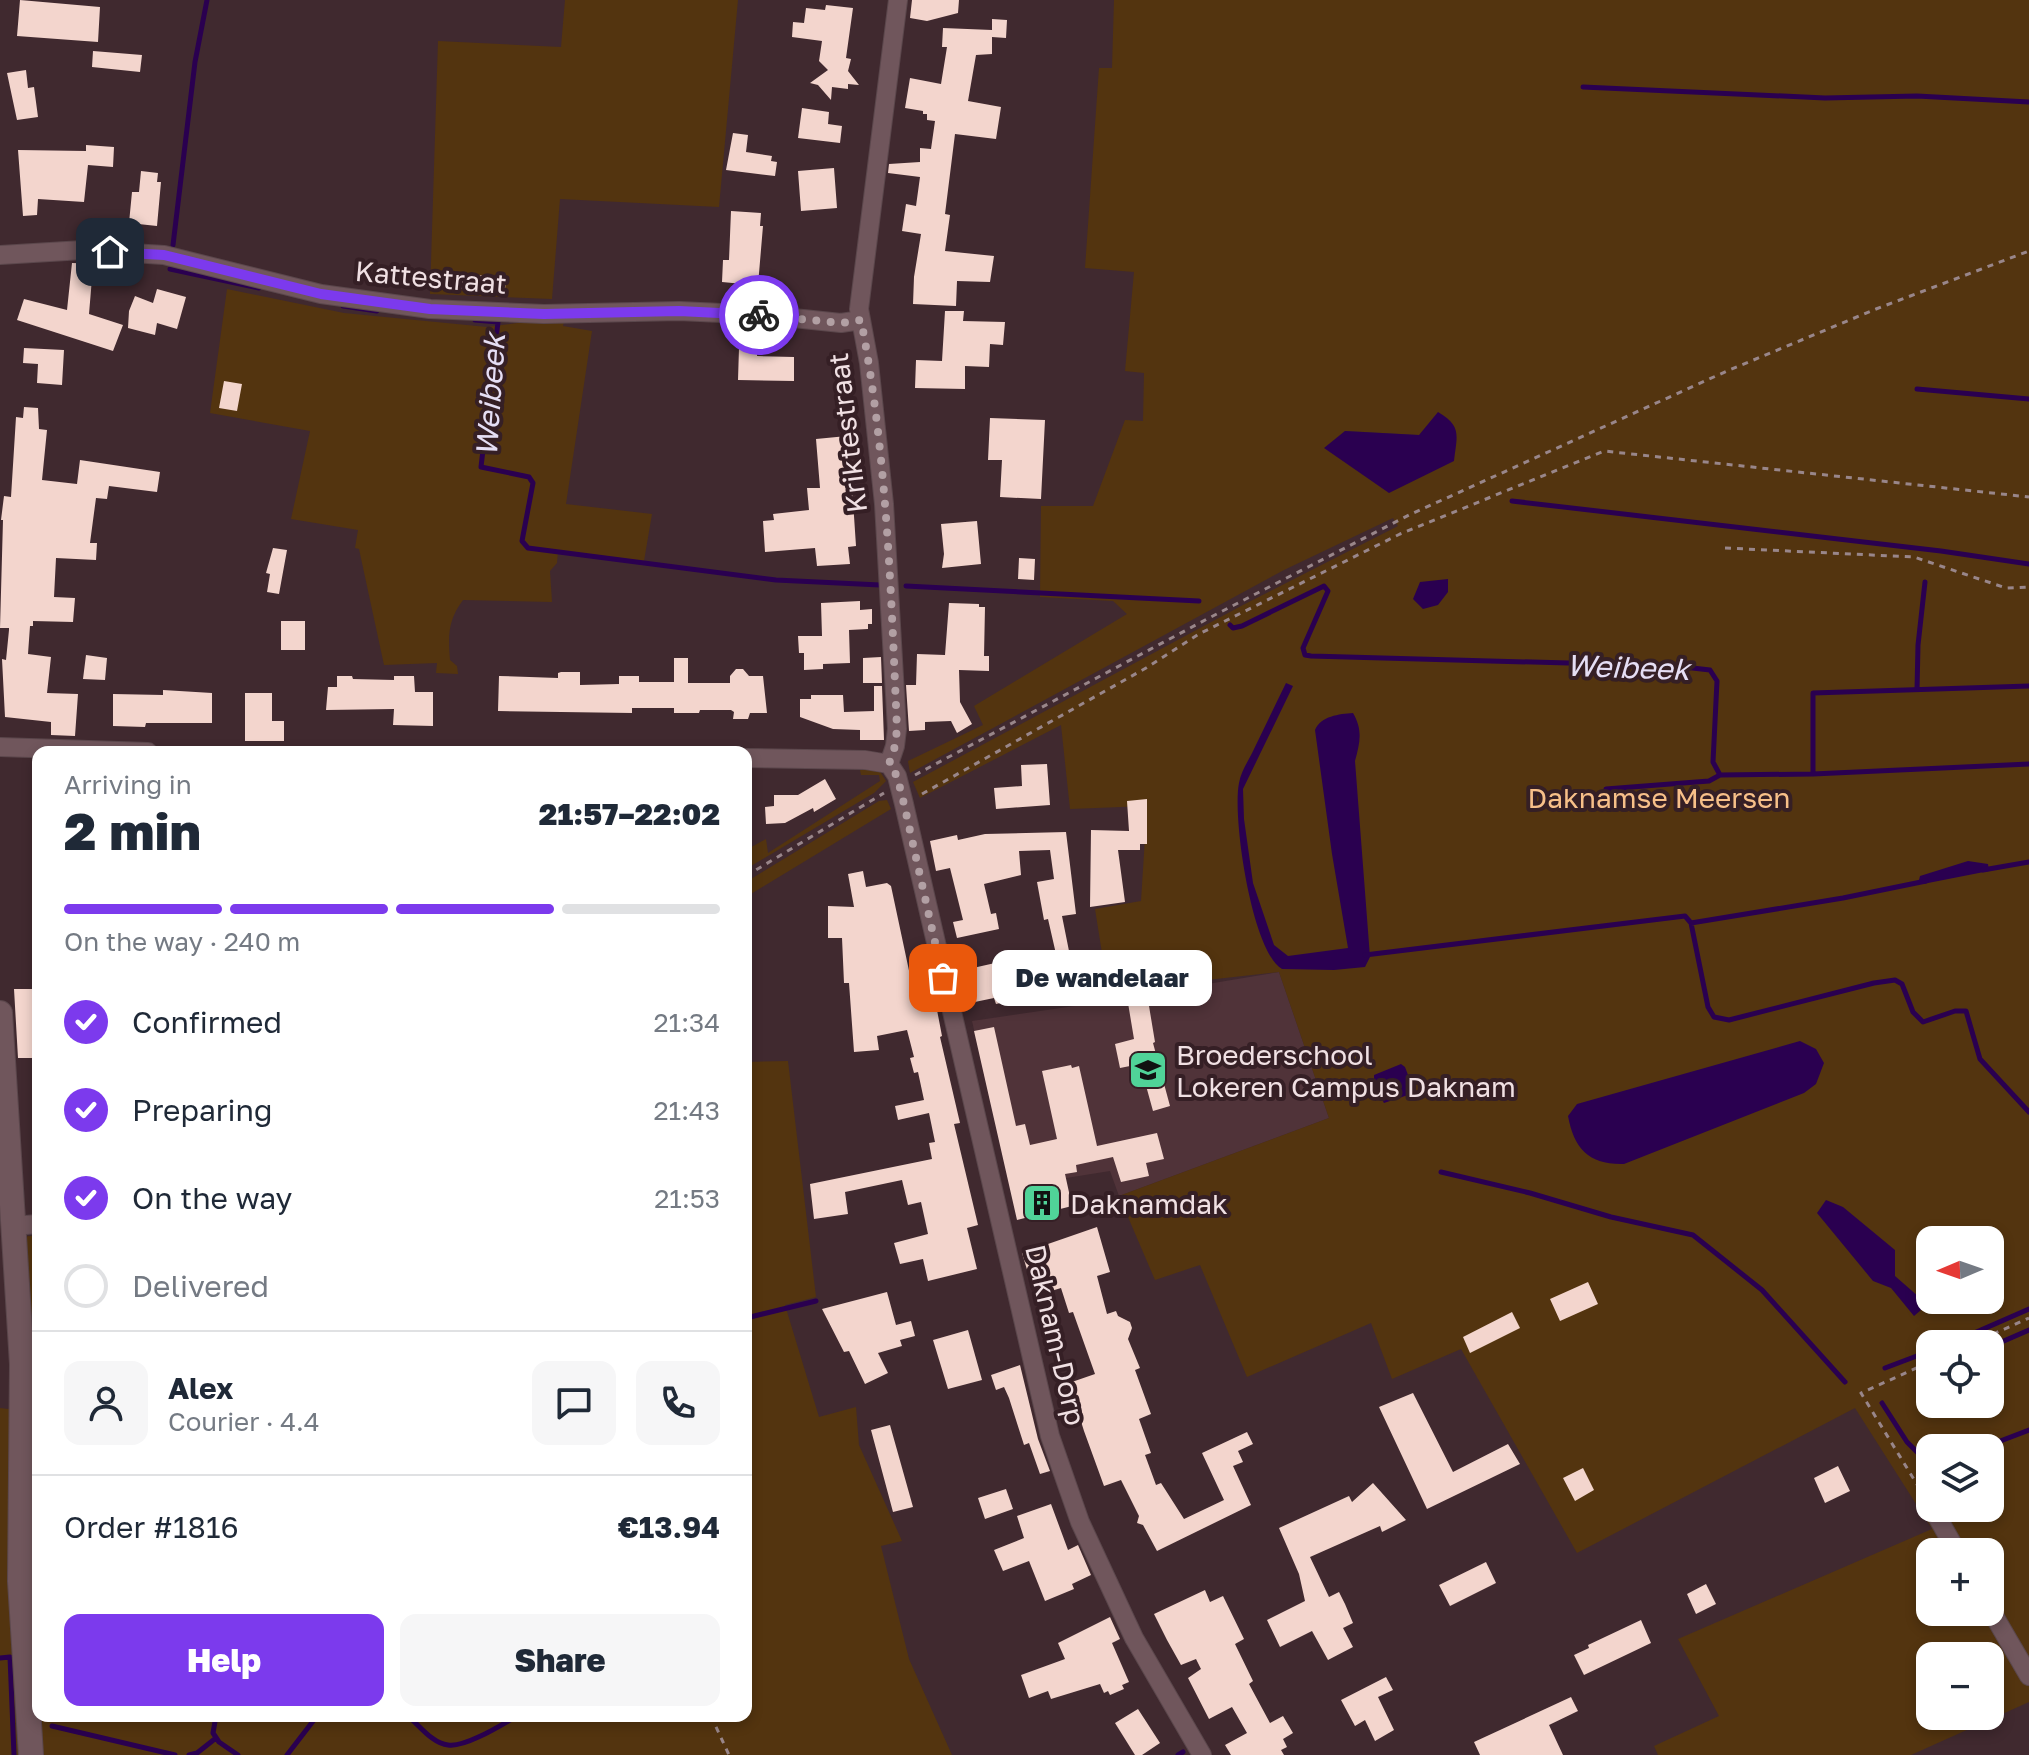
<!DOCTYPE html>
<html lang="en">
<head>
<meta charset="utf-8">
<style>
	body { margin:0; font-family:"Golos Text",sans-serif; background:#f6f6f7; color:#1f2937; height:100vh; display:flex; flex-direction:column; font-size:30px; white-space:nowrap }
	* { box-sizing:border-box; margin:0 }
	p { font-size:26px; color:#747a83 }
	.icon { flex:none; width:44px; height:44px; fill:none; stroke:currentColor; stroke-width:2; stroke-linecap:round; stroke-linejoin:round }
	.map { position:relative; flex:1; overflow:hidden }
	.sheet { position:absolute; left:32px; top:746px; width:720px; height:976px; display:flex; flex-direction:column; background:#fff; border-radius:16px; box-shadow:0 4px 12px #0003 }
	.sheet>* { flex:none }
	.needle { width:52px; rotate:268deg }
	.buttons { position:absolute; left:1916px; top:1226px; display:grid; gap:16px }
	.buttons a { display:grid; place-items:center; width:88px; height:88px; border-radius:16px; background:#fff; box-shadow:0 4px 12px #0003; font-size:40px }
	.pin { position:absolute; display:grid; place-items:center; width:68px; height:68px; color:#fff; margin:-34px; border-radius:16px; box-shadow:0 4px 12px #0006 }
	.courier { position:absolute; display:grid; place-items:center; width:80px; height:80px; margin:-40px; border:6px solid #7c3aed; border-radius:50%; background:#fff; color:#222; box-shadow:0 2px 10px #0007 }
	.bubble { position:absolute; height:56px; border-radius:16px; background:#fff; box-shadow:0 4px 12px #0003; font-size:26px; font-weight:800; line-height:56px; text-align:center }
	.overview em { font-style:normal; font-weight:800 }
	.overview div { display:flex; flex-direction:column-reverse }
	.overview { display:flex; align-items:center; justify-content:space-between; height:136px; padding:0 32px }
	h1 { font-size:52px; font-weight:800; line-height:60px }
	.bar { display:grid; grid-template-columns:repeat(4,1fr); gap:12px 8px; align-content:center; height:96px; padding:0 32px }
	.bar i { height:10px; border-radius:6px; background:#e0e1e3 }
	.bar .active { background:#7c3aed }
	.bar p { grid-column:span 4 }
	.line { display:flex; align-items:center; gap:20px; padding:0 32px; border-top:2px solid #e0e1e3 }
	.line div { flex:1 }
	.round { display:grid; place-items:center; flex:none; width:84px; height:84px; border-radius:16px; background:#f6f6f7 }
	ol { padding:0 32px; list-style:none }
	li { display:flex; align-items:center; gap:24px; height:88px }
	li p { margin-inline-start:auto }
	li .icon { padding:8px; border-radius:50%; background:#7c3aed; color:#fff; stroke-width:4 }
	li:last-child { color:#747a83 }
	li i { width:44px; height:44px; border:4px solid #e0e1e3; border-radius:50% }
	.button { display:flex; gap:16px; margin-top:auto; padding:16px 32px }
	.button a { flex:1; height:92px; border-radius:16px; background:#7c3aed; color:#fff; font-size:32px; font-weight:800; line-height:92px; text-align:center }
	.button a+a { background:#f6f6f7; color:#1f2937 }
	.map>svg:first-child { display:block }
	.built { fill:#503339 }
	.green { fill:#53340f; fill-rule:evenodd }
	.water { fill:#2a0050 }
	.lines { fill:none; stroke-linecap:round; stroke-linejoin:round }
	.stream { stroke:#2a0050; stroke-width:5 }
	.building { fill:#f3d5cd }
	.street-casing { stroke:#5b474c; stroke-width:20 }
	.secondary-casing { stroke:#5b474c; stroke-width:26 }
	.path { stroke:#99868a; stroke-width:3; stroke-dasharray:6 6; stroke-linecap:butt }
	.street { stroke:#70565c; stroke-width:18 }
	.secondary { stroke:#70565c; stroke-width:24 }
	.done { stroke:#b2a0a4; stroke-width:8; stroke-dasharray:0 14.4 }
	.route { stroke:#7c3aed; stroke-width:10 }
	.labels { text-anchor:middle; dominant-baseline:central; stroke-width:8; stroke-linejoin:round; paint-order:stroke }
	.street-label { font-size:28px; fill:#f0e0e3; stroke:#351f25 }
	.park-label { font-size:28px; fill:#f7c089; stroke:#351f25 }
	.poi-label { font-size:28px; fill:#f0e0e3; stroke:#351f25; text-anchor:start }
	.water-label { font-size:30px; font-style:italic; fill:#e5def4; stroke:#351f25 }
</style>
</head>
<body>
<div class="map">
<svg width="2029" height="1755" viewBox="0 0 2029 1755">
	<rect width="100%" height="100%" fill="#40292f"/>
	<path class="built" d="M1279 972 1329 1118 1119 1196 1110 1171 1010 1187 972 1021 1088 1004Z"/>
	<path class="green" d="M565 0H738L719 207 560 199 552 299 430 294 438 41 561 47Z
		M1114 0H2029V1702L1911 1755H1658L1654 1746 1719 1716 1678 1639 1932 1529 1855 1408 1577 1553 1461 1349 1392 1379 1371 1323 1247 1377 1200 1265 1155 1280 1119 1196 1329 1118 1279 972 1108 991 1095 909 1141 901 1147 806 1070 809 1061 725 920 798 913 782 1243 605 1398 526 1393 518 1284 570 910 773 908 761 983 725 974 706 1127 614 1113 601 1040 597 1041 506H1093L1125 420 1143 421 1144 373 1125 371 1134 272 1085 268 1099 68H1112ZM1345 431 1419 435 1325 448ZM1930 1240H1990V1300H1930ZM1930 1344H1990V1404H1930ZM1930 1448H1990V1508H1930ZM1930 1552H1990V1612H1930ZM1930 1656H1990V1716H1930Z
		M227 289 344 313 487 327 565 317 563 326 592 331 566 504 652 514 644 561 558 551 557 563 550 571 552 602 463 600C448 620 448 635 450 660L457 666 458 674 436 673 437 663 384 665 359 549 355 548 358 530 291 519 310 431 210 413Z
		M860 770H879L886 781 874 793 746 869V850L766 839 768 853 880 781 879 775H861Z
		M887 800 891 809 746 897V882L879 801Z
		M788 1061 816 1297 785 1305 819 1417 856 1407 859 1445 902 1541 881 1546 909 1659 952 1755H0V1408L8 1409 31 1401 34 1380 38 1377V1716H746V1062Z
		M38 1235V1348L37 1332H29L22 1237Z"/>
	<path class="water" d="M1438 412C1462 426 1457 435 1454 461L1389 493 1324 448 1345 431 1419 435Z
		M1448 579V592L1438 605 1423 609 1413 599 1420 582Z
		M1286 683 1293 686 1243 789 1244 819 1253 883 1274 945 1288 956 1348 948 1332 854 1315 730C1321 716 1339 714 1353 713 1363 730 1360 743 1355 761L1370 957 1365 967 1334 970 1282 969C1252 952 1232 817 1239 783 1241 771 1249 760 1254 749 1265 727 1275 705 1286 683Z
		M1968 861 1988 864 1989 871 1923 884 1919 880 1920 876Z
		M1800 1041 1816 1049 1824 1063 1816 1084 1804 1093 1624 1164C1589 1165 1574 1149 1568 1116L1577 1104Z
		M1401 1064 1405 1067 1413 1088 1408 1095 1384 1103 1374 1086V1075Z
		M1826 1200 1843 1207 1895 1250V1276L1919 1297 1921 1310 1914 1316 1891 1288 1873 1281 1817 1213Z"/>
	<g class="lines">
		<path class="stream" d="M1583 87 1825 98 1917 96 2029 102
			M173 245 195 62 207 0
			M170 269 259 288
			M343 306 377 311
			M475 320 498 322 481 467 529 477 533 483 522 541 528 548 776 580 880 585
			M1917 389 2029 399
			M1512 501 1941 551 2029 564
			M906 586 1199 601
			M1230 625 1233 628 1242 626 1324 586 1328 591 1303 648 1305 655 1311 656 1675 666 1710 670 1717 681 1713 762 1720 775 1813 774 2029 764
			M1917 690 1918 645 1925 582
			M1813 774V693L2029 686
			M1606 789 1709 781 1720 775
			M1983 870 2029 862
			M1691 923 1843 898 1926 881
			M1365 955 1685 916 1691 923 1708 1007 1714 1017 1729 1020 1874 983 1895 980 1902 984 1913 1012 1923 1022 1955 1011H1966L1980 1059 2029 1112
			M1441 1172 1530 1193 1611 1217 1693 1235 1762 1290 1845 1382
			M746 1318 816 1301
			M1949 1344 2029 1309
			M1990 1347 2029 1330
			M1885 1368 1930 1351
			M1882 1403 1907 1442 1930 1465
			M1982 1448 2029 1430
			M0 1658 10 1657 14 1755
			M216 1716 213 1733 219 1742 238 1755
			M408 1716C419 1725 433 1744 448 1745 465 1748 503 1724 517 1716
			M52 1726 175 1755
			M189 1755 197 1753 216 1738
			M287 1755 317 1716
			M1178 1755 1183 1752"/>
	</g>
	<path class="building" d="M20 0 100 7 98 42 17 36Z
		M912 0H959L958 13 927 21 910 18Z
		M826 5 853 8 846 58 851 59 848 71 859 85 848 84V89L832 87 831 100 818 85 810 83 828 70 819 61 822 41 792 37 793 22 804 23 806 8 825 10Z
		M992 19 1007 20 1006 38 992 37V54L976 55 968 101 1001 107 996 139 955 134 945 214 950 215 945 251 994 256 990 282 957 281 956 306 913 304 914 277 921 234 902 231 906 204 916 206 920 177 888 173 889 164 920 162V148L931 149 935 121 927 120V114H923V111L905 108 910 78 941 84 947 47H942L943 28 992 30Z
		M93 51 142 55 140 72 92 67Z
		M26 70 28 88 34 87 38 117 17 120 7 73Z
		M802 108 829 112 828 124 842 126 840 143 798 138Z
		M733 133 748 135 746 152 772 156 771 161 777 162 775 176 726 170Z
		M86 145 114 147 113 167 88 165 84 202 38 199 37 215 23 216 18 150 86 151Z
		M834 168 837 208 801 211 798 171Z
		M141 171 158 173 157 182H161L157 226 129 223 132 192H139Z
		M731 211 761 213 760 226H763L758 285H767L766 299 742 298 743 284 722 282 723 260H729Z
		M72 263 107 264 106 280 92 278 89 314 123 325 113 351 17 320 24 299 67 310Z
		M459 275 506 276 505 290 458 289Z
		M157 289 186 297 177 329 157 323 155 335 128 328 129 311 135 296 153 303Z
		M945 311H964L963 321 1005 322 1003 345 990 344 989 367 965 366V389L915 388 916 360 942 361Z
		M24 348 64 350 62 385 37 383 38 364 23 363Z
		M739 348H758L757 356 794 357V381L738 380Z
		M224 381 242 384 237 411 219 408Z
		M24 407 38 408 39 429 47 430 42 480 77 484 80 460 160 472 157 492 109 486 107 499 96 498 90 543H97L96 560 56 558 54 597 75 598 73 622 33 621V626H30L28 654 51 657 47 693 78 694 75 736 51 735V722L5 717 2 659 6 660 9 630V628H0L3 520H1L4 496 11 497 16 417 23 418Z
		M990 418 1045 420 1041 499 1000 497 1002 460H988Z
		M847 436 848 452 845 453 848 486H852L856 546 848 547 850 564 817 566 815 548 765 552 763 521 774 520 773 514 809 510 807 488H820L816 439Z
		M977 521 981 564 942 568 944 554 941 524Z
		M273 548 287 550 279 594 267 592 270 574 266 573Z
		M1019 558 1035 559 1034 580 1018 579Z
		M860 601V610L872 609V624H868V629L849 630 850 663 823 664V669L804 670V653H799L798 636H822L821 603Z
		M949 603 979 604V607H985L984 656H989V671L959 670 960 702 972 724 957 733 951 721 925 722V730L909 731 906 685H916L917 654 945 655Z
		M281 621H305V650H281Z
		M86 655 107 658 105 680 83 679Z
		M881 657 882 683H863V658Z
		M674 658H688V683H730V676L736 669H743L749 676H763L767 713H750L748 719H733L734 712 731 710H700L699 713H674V708H632V713L498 711 499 676 558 678V673L561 672H580V685L619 684V676H639V682H674Z
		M337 676H352L353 679 394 680V676H414L415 692H433V726L393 725 394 709 326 710 328 687H337Z
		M874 686H882L884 740H860V730L833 729 800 717V699H811V695H843L844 712 874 711Z
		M163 690 212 693V723H146L145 727 113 726V694L163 695Z
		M245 693H272V721H284V741H245Z
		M1047 764 1050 805 996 809 994 788 1022 786 1021 765Z
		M825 779 836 799 814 812 813 808 785 823 766 824 765 807 774 806V795H798Z
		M1147 799V844H1140V850H1118L1125 902 1090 907 1091 830 1129 831 1127 801Z
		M1066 832 1076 914 1062 916 1070 956 1081 954 1086 985 1064 989 1048 919 1044 920 1037 882 1054 879 1050 850 1019 851 1021 875 984 884 991 914 996 913 999 929 957 938 953 922 963 920 950 868 936 871 930 841 957 835 958 840 985 834Z
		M863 871 866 887 887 883 891 886 911 980 917 979 923 1011 937 1010 942 1036 940 1037 960 1123 954 1124 978 1225 967 1228 977 1269 928 1281 923 1259 900 1264 894 1243 928 1234 921 1202 908 1205 902 1180 845 1192 848 1214 814 1219 810 1184 932 1159 929 1143 935 1142 929 1113 898 1120 895 1106 924 1100 918 1072 914 1073 910 1058 914 1057 907 1030 877 1036 879 1050 854 1052 849 983H844L842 938H828V906L854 907 848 874Z
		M1004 961 1006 969 1028 965 1033 992 1008 997 1009 1001 996 1004 994 998 970 1003 964 970Z
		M14 989H38V1058H18Z
		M1147 994 1155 1042 1153 1043 1170 1106 1153 1111 1140 1064 1120 1068 1115 1044 1134 1039 1127 997Z
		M994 1027 1016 1126 1025 1124 1030 1145 1057 1139 1042 1071 1071 1065 1072 1068 1079 1066 1097 1146 1157 1133 1164 1159 1146 1163 1149 1176 1121 1182 1113 1157 1076 1165 1077 1172 1065 1174 1072 1206 1017 1220 974 1031Z
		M1097 1227 1110 1272 1097 1276 1107 1314 1116 1311 1118 1316 1130 1322 1132 1328 1128 1339 1140 1368 1135 1370 1151 1414 1139 1419 1151 1453 1145 1455 1156 1485 1161 1483 1184 1519 1224 1500 1202 1453 1247 1432 1253 1444 1238 1451 1243 1462 1233 1466 1251 1505 1157 1551 1143 1525 1137 1523 1139 1516 1121 1480 1104 1486 1084 1431 1069 1383 1095 1374 1073 1312 1069 1313 1061 1288 1035 1296 1022 1253Z
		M1588 1282 1598 1304 1560 1321 1550 1299Z
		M887 1292 896 1325 911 1321 915 1336 900 1340 902 1346 878 1353 888 1373 865 1384 849 1351 844 1352 822 1309Z
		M1512 1312 1520 1328 1470 1353 1463 1337Z
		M968 1330 982 1380 948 1389 933 1340Z
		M1020 1365 1038 1439 1050 1471 1040 1474 1029 1443 1024 1445 1009 1398 1004 1387 996 1390 991 1375Z
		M1413 1393 1453 1472 1508 1444 1520 1464 1427 1509 1379 1407Z
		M890 1425 913 1507 893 1512 871 1430Z
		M1838 1466 1850 1491 1825 1503 1814 1478Z
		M1583 1468 1594 1490 1575 1501 1563 1478Z
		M1373 1483 1406 1520 1382 1532 1380 1526 1310 1557 1329 1597 1339 1592 1345 1604 1353 1623 1343 1628 1353 1647 1328 1660 1312 1631 1280 1647 1267 1620 1305 1601 1299 1574 1279 1528 1349 1496 1352 1502Z
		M1006 1489 1013 1509 985 1519 978 1498Z
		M1051 1504 1068 1550 1078 1545 1091 1575 1072 1584 1074 1589 1045 1601 1029 1561 1003 1571 994 1550 1024 1538 1017 1516Z
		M1486 1562 1496 1583 1450 1606 1439 1585Z
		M1706 1584 1716 1604 1696 1614 1687 1594Z
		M1205 1590 1210 1602 1223 1596 1244 1639 1235 1644 1253 1681 1249 1684 1270 1723 1283 1716 1293 1733 1283 1739 1287 1747 1281 1750 1284 1755H1231L1225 1745 1247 1733 1232 1707 1209 1719 1188 1678 1201 1669 1196 1659 1181 1665 1167 1640 1154 1614Z
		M1110 1617 1120 1639 1112 1643 1129 1682 1122 1685 1124 1689 1110 1695 1108 1691 1104 1693 1100 1684 1051 1699 1048 1691 1029 1698 1021 1675 1065 1659 1058 1643Z
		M1641 1620 1651 1643 1584 1675 1574 1655 1589 1648 1588 1645Z
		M1386 1677 1393 1690 1378 1697 1394 1730 1375 1741 1365 1720 1355 1726 1341 1700Z
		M1571 1697 1578 1711 1549 1725 1563 1755H1480L1474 1742Z
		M1138 1709 1160 1743 1142 1755H1135L1115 1723Z"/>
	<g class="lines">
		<g class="street-casing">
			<path id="street" d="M0 255 83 250 164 255 321 294 430 309 544 314 679 311 765 315 841 323 861 320
				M0 747 148 752
				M746 758 865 760 889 764
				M889 764 897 776 904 804 1050 1436 1080 1522 1134 1638 1202 1755
				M889 764 895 746 897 729 884 504 869 363 859 309 898 0
				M13 1226 38 1224
				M1935 1513 1957 1552
				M1990 1609 2029 1676"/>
		</g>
		<g class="secondary-casing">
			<path id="secondary" d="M0 1013 22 1364 20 1581 31 1755"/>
		</g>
		<path class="path" d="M1725 548 1914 557 2006 588 2029 587
			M915 775 1207 619 1409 515 1727 371 1876 309 2029 251
			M922 794 1146 668 1199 634 1400 534 1604 451 2029 497
			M746 876 884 793
			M1971 1344 2029 1318
			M1926 1499 1861 1393 1930 1362
			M711 1716 729 1755"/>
		<use href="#street" class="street"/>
		<use href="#secondary" class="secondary"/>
	</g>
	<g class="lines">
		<path class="done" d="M759 315 841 323 861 320C887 454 891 593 897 729L895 746 889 764 897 776 904 804 943 978"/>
		<path class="route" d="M110 252 164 255 321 294 430 309 544 314 679 311 759 315"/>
	</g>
	<defs>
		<g id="school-square" transform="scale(2)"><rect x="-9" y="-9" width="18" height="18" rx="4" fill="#50d398" stroke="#351f25"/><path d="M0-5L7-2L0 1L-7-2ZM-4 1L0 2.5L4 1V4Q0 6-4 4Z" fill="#111"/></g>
		<g id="building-square" transform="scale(2)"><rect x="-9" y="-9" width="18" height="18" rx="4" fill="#50d398" stroke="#351f25"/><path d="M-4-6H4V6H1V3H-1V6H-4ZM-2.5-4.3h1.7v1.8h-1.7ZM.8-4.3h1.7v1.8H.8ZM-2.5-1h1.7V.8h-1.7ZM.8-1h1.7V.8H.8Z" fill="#111"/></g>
	</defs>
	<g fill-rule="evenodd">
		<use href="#school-square" x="1148" y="1070"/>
		<use href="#building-square" x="1042" y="1203"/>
	</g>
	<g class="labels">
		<g class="street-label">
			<text transform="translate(431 277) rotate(5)">Kattestraat</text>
			<text transform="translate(847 433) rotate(-97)">Kriktestraat</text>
			<text transform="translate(1056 1335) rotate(77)">Daknam-Dorp</text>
		</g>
		<g class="park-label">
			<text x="1659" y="797">Daknamse Meersen</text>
		</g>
		<g class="poi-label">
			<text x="1176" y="1054">Broederschool<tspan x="1176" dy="32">Lokeren Campus Daknam</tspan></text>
			<text x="1070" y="1203">Daknamdak</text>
		</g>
		<g class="water-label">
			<text transform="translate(490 395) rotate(-86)">Weibeek</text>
			<text transform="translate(1628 667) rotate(2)">Weibeek</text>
		</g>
	</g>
</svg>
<div class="buttons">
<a><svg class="needle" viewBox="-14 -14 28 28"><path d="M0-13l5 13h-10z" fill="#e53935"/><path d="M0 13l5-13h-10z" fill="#747a83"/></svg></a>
<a><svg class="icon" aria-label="locate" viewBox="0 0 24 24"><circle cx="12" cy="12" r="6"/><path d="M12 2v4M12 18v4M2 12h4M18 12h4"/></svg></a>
<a><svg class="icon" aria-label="layers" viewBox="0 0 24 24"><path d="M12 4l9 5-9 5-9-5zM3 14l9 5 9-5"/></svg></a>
<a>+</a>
<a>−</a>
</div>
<div class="pin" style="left:943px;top:978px;background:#ea580c"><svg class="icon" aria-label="bag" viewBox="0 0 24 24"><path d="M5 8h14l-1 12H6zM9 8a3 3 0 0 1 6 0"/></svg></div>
<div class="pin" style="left:110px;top:252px;background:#1f2937"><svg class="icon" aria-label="home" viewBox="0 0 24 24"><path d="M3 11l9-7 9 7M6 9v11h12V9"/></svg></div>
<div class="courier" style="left:759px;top:315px"><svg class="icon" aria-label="bike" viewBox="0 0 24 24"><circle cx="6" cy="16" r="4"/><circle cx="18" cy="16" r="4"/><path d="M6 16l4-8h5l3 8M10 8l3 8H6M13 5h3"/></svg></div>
<div class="bubble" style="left:992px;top:950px;width:220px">De wandelaar</div>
<section class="sheet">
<div class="overview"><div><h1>2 min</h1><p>Arriving in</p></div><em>21:57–22:02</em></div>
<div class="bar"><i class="active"></i><i class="active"></i><i class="active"></i><i></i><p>On the way · 240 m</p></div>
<ol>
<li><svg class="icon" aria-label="check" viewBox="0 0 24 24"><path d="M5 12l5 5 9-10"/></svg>Confirmed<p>21:34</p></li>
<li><svg class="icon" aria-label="check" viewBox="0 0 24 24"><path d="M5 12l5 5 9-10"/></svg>Preparing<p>21:43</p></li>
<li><svg class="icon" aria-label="check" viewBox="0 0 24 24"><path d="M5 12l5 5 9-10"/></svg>On the way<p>21:53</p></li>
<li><i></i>Delivered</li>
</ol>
<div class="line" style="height:144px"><a class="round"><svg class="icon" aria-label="person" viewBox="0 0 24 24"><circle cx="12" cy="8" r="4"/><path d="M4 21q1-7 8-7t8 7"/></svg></a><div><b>Alex</b><p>Courier · 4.4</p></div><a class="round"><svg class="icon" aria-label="chat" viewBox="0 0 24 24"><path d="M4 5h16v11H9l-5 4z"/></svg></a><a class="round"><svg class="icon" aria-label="phone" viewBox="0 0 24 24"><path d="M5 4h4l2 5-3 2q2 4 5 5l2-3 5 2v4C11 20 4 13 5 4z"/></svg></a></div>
<div class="line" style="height:104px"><div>Order #1816</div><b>€13.94</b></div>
<div class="button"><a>Help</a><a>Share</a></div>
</section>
</div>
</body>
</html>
